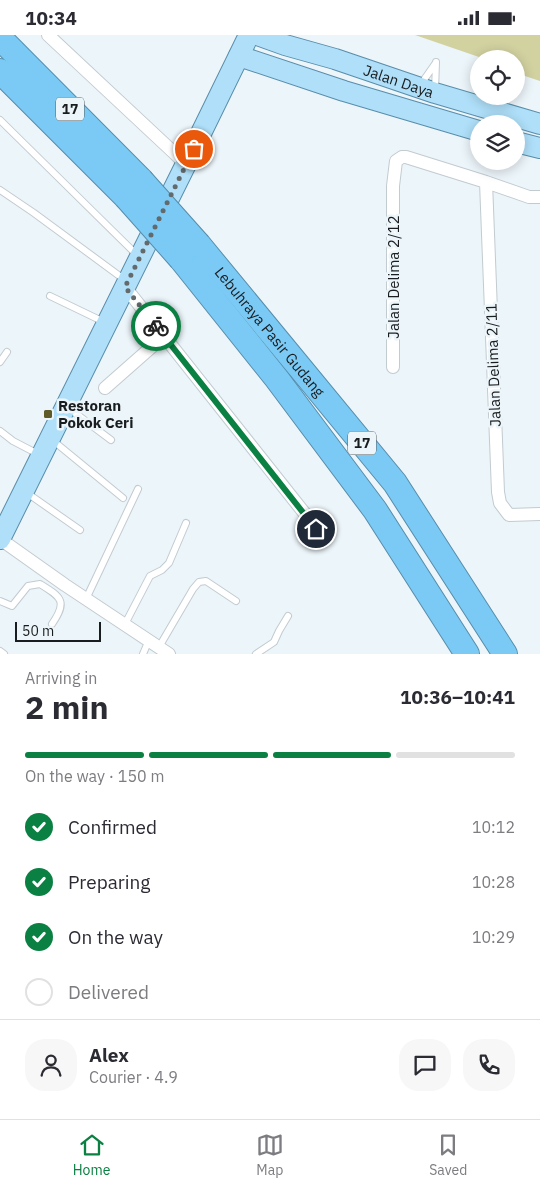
<!DOCTYPE html>
<html lang="en">
<head>
<meta charset="utf-8">
<style>
	body { margin:0; font-family:"IBM Plex Sans",sans-serif; background:#f7f7f7; color:#2b2b33; height:100vh; display:flex; flex-direction:column; font-size:19px; white-space:nowrap }
	* { box-sizing:border-box; margin:0 }
	p { font-size:16px; color:#7c7c81 }
	.icon { flex:none; width:28px; height:28px; fill:none; stroke:currentColor; stroke-width:2; stroke-linecap:round; stroke-linejoin:round }
	.map { position:relative; height:619px; overflow:hidden }
	.side { display:flex; flex-direction:column; background:#fff; flex:1 }
	.side>* { flex:none }
	.controls { position:absolute; left:470px; top:15px; display:grid; gap:10px }
	.controls a { display:grid; place-items:center; width:55px; height:55px; border-radius:50%; background:#fff; box-shadow:0 2px 12px #0003; font-size:25px }
	.scale { position:absolute; left:15px; bottom:12px; width:86px; box-sizing:border-box; padding-left:5px; border:2px solid #1a1d1f; border-top:0; font-size:14px; line-height:18px; white-space:nowrap; color:#1a1d1f; -webkit-text-stroke:4px #ecf5fa; paint-order:stroke }
	.pin { position:absolute; display:grid; place-items:center; width:42px; height:42px; color:#fff; margin:-21px; border:2px solid #fff; border-radius:50%; box-shadow:0 1px 5px #0007 }
	.courier { position:absolute; display:grid; place-items:center; width:50px; height:50px; margin:-25px; border:4px solid #0b8043; border-radius:50%; background:#fff; color:#222; box-shadow:0 1px 6px #0007 }
	.head em { font-style:normal; font-weight:700 }
	.head div { display:flex; flex-direction:column-reverse }
	.head { display:flex; align-items:center; justify-content:space-between; height:85px; padding:0 25px }
	h1 { font-size:32px; font-weight:700; line-height:38px }
	.bar { display:grid; grid-template-columns:repeat(4,1fr); gap:8px 5px; align-content:center; height:60px; padding:0 25px }
	.bar i { height:6px; border-radius:4px; background:#e1e1e2 }
	.bar .active { background:#0b8043 }
	.bar p { grid-column:span 4 }
	.line { display:flex; align-items:center; gap:12px; padding:0 25px; border-top:1px solid #e1e1e2 }
	.line div { flex:1 }
	.round { display:grid; place-items:center; flex:none; width:52px; height:52px; border-radius:20px; background:#f7f7f7 }
	ol { padding:0 25px; list-style:none }
	li { display:flex; align-items:center; gap:15px; height:55px }
	li p { margin-inline-start:auto }
	li .icon { padding:5px; border-radius:50%; background:#0b8043; color:#fff; stroke-width:4 }
	li:last-child { color:#7c7c81 }
	li i { width:28px; height:28px; border:2px solid #e1e1e2; border-radius:50% }
	.status { display:flex; justify-content:space-between; align-items:center; height:35px; padding:0 25px; background:#fff; direction:ltr }
	.status svg { height:14px; fill:currentColor }
	.tabs { display:flex; justify-content:space-around; align-items:center; height:70px; border-top:1px solid #e1e1e2; background:#fff; font-size:14px; color:#7c7c81 }
	.tabs a { display:grid; justify-items:center; gap:2px }
	.tabs .active { color:#0b8043 }
	.map>svg:first-child { display:block }
	.building { fill:#d2d1a0 }
	.lines { fill:none; stroke-linecap:round; stroke-linejoin:round }
	.lane-casing { stroke:#c2cbd0; stroke-width:8 }
	.street-casing { stroke:#c2cbd0; stroke-width:14 }
	.primary-casing { stroke:#588daa; stroke-width:22 }
	.highway-casing { stroke:#588daa; stroke-width:26 }
	.lane { stroke:#fff; stroke-width:6 }
	.street { stroke:#fff; stroke-width:12 }
	.primary { stroke:#afdff9; stroke-width:20 }
	.highway { stroke:#7acaf5; stroke-width:24 }
	.highway-bridge-casing { stroke:#588daa; stroke-width:26; stroke-linecap:butt }
	.highway-bridge { stroke:#7acaf5; stroke-width:24 }
	.done { stroke:#64696c; stroke-width:5; stroke-dasharray:0 9 }
	.route { stroke:#0b8043; stroke-width:6 }
	.poi-dot { fill:#5e5b28; stroke:#ecf5fa; stroke-width:2 }
	.labels { text-anchor:middle; dominant-baseline:central; stroke-width:5; stroke-linejoin:round; paint-order:stroke }
	.shield { fill:#ecf5fa; stroke:#595e61; stroke-width:1 }
	.shield-label { font-size:14px; font-weight:bold; fill:#1a1d1f }
	.street-label { font-size:15px; fill:#1a1d1f; stroke:#ecf5fa }
	.poi-label { font-size:15px; font-weight:bold; fill:#1a1d1f; stroke:#ecf5fa; text-anchor:start }
</style>
</head>
<body>
<div class="status"><b>10:34</b><svg viewBox="0 0 49 12"><path d="M0 12V9h3v3zM5 12V6h3v6zM10 12V3h3v9zM15 12V0h3v12zM26 1h20v11H26zM47 4h2v5h-2z"/></svg></div>
<div class="map">
<svg width="540" height="619" viewBox="0 0 540 619">
	<rect width="100%" height="100%" fill="#ecf5fa"/>
	<path class="building" d="M415 0H540V46L516 38V24H478L479 22Z"/>
	<g class="lines">
		<g class="lane-casing">
			<path id="lane" d="M421 49 435 29
				M435 56 436 27
				M0 85 138 221
				M0 155 34 178 125 245
				M50 261 104 287
				M0 327 7 317
				M67 372 111 405
				M0 396 13 406 38 419
				M51 404 123 463
				M27 458 80 495
				M86 564 138 454
				M0 566 12 571 28 551 40 549C61 562 68 566 52 589
				M125 589 150 541 162 535 169 528 186 488
				M159 612 193 554 199 547 206 546 236 566
				M0 616 4 619
				M143 619 149 605
				M256 619 274 607 279 596 288 581"/>
		</g>
		<g class="street-casing">
			<path id="street" d="M48 0 186 129
				M486 147 498 457 500 468 509 480 540 479
				M125 252 317 494
				M393 332V151L396 126 402 122H406L486 147 529 162H540
				M105 353 164 301
				M0 504 65 550 169 619"/>
		</g>
		<g class="primary-casing">
			<g id="primary">
				<path id="s1" d="M257 0 285 10 335 24 435 58 540 89"/>
				<path d="M239 21 344 56 479 96"/>
				<path d="M516 107 540 113"/>
				<path d="M0 504 186 129 249 0"/>
			</g>
		</g>
		<g class="highway-casing">
			<g id="highway">
				<path d="M0 3 141 145"/>
				<path d="M0 36 126 162"/>
				<path id="s2" d="M199 210 395 448 505 619"/>
				<path d="M181 224 277 344 375 475 467 619"/>
			</g>
		</g>
		<use href="#lane" class="lane"/>
		<use href="#street" class="street"/>
		<use href="#primary" class="primary"/>
		<use href="#highway" class="highway"/>
		<g class="highway-bridge-casing">
			<path id="highway-bridge" d="M141 145 199 210
				M126 162 181 224"/>
		</g>
		<use href="#highway-bridge" class="highway-bridge"/>
	</g>
	<g class="lines">
		<path class="done" d="M156 291 125 252 194 114"/>
		<path class="route" d="M156 291 316 494"/>
	</g>
	<rect class="poi-dot" x="43" y="374" width="10" height="10" rx="2.5"/>
	<g class="labels">
		<g class="shield">
			<rect x="56" y="62.5" width="28" height="23" rx="4"/>
			<rect x="348" y="396.5" width="28" height="23" rx="4"/>
		</g>
		<g class="shield-label">
			<text x="70" y="74">17</text>
			<text x="362" y="408">17</text>
		</g>
		<g class="street-label">
			<text stroke="none"><textPath href="#s1" startOffset="149">Jalan Daya</textPath></text>
			<text transform="translate(393 242) rotate(-90)">Jalan Delima 2/12</text>
			<text stroke="none"><textPath href="#s2" startOffset="112">Lebuhraya Pasir Gudang</textPath></text>
			<text transform="translate(493 330) rotate(-92)">Jalan Delima 2/11</text>
		</g>
		<g class="poi-label">
			<text x="58" y="370">Restoran<tspan x="58" dy="17">Pokok Ceri</tspan></text>
		</g>
	</g>
</svg>
<div class="controls">
<a><svg class="icon" aria-label="locate" viewBox="0 0 24 24"><circle cx="12" cy="12" r="6"/><path d="M12 2v4M12 18v4M2 12h4M18 12h4"/></svg></a>
<a><svg class="icon" aria-label="layers" viewBox="0 0 24 24"><path d="M12 4l9 5-9 5-9-5zM3 14l9 5 9-5"/></svg></a>
</div>
<div class="scale">50 m</div>
<div class="pin" style="left:194px;top:114px;background:#ea580c"><svg class="icon" aria-label="bag" viewBox="0 0 24 24"><path d="M5 8h14l-1 12H6zM9 8a3 3 0 0 1 6 0"/></svg></div>
<div class="pin" style="left:316px;top:494px;background:#1f2937"><svg class="icon" aria-label="home" viewBox="0 0 24 24"><path d="M3 11l9-7 9 7M6 9v11h12V9"/></svg></div>
<div class="courier" style="left:156px;top:291px"><svg class="icon" aria-label="bike" viewBox="0 0 24 24"><circle cx="6" cy="16" r="4"/><circle cx="18" cy="16" r="4"/><path d="M6 16l4-8h5l3 8M10 8l3 8H6M13 5h3"/></svg></div>
</div>
<section class="side">
<div class="head"><div><h1>2 min</h1><p>Arriving in</p></div><em>10:36–10:41</em></div>
<div class="bar"><i class="active"></i><i class="active"></i><i class="active"></i><i></i><p>On the way · 150 m</p></div>
<ol>
<li><svg class="icon" aria-label="check" viewBox="0 0 24 24"><path d="M5 12l5 5 9-10"/></svg>Confirmed<p>10:12</p></li>
<li><svg class="icon" aria-label="check" viewBox="0 0 24 24"><path d="M5 12l5 5 9-10"/></svg>Preparing<p>10:28</p></li>
<li><svg class="icon" aria-label="check" viewBox="0 0 24 24"><path d="M5 12l5 5 9-10"/></svg>On the way<p>10:29</p></li>
<li><i></i>Delivered</li>
</ol>
<div class="line" style="height:90px"><a class="round"><svg class="icon" aria-label="person" viewBox="0 0 24 24"><circle cx="12" cy="8" r="4"/><path d="M4 21q1-7 8-7t8 7"/></svg></a><div><b>Alex</b><p>Courier · 4.9</p></div><a class="round"><svg class="icon" aria-label="chat" viewBox="0 0 24 24"><path d="M4 5h16v11H9l-5 4z"/></svg></a><a class="round"><svg class="icon" aria-label="phone" viewBox="0 0 24 24"><path d="M5 4h4l2 5-3 2q2 4 5 5l2-3 5 2v4C11 20 4 13 5 4z"/></svg></a></div>
</section>
<nav class="tabs">
<a class="active"><svg class="icon" aria-label="home" viewBox="0 0 24 24"><path d="M3 11l9-7 9 7M6 9v11h12V9"/></svg>Home</a>
<a><svg class="icon" aria-label="map" viewBox="0 0 24 24"><path d="M3 6l6-2 6 2 6-2v14l-6 2-6-2-6 2zM9 4v14M15 6v14"/></svg>Map</a>
<a><svg class="icon" aria-label="saved" viewBox="0 0 24 24"><path d="M7 4h10v16l-5-4-5 4z"/></svg>Saved</a>
</nav>
</body>
</html>
